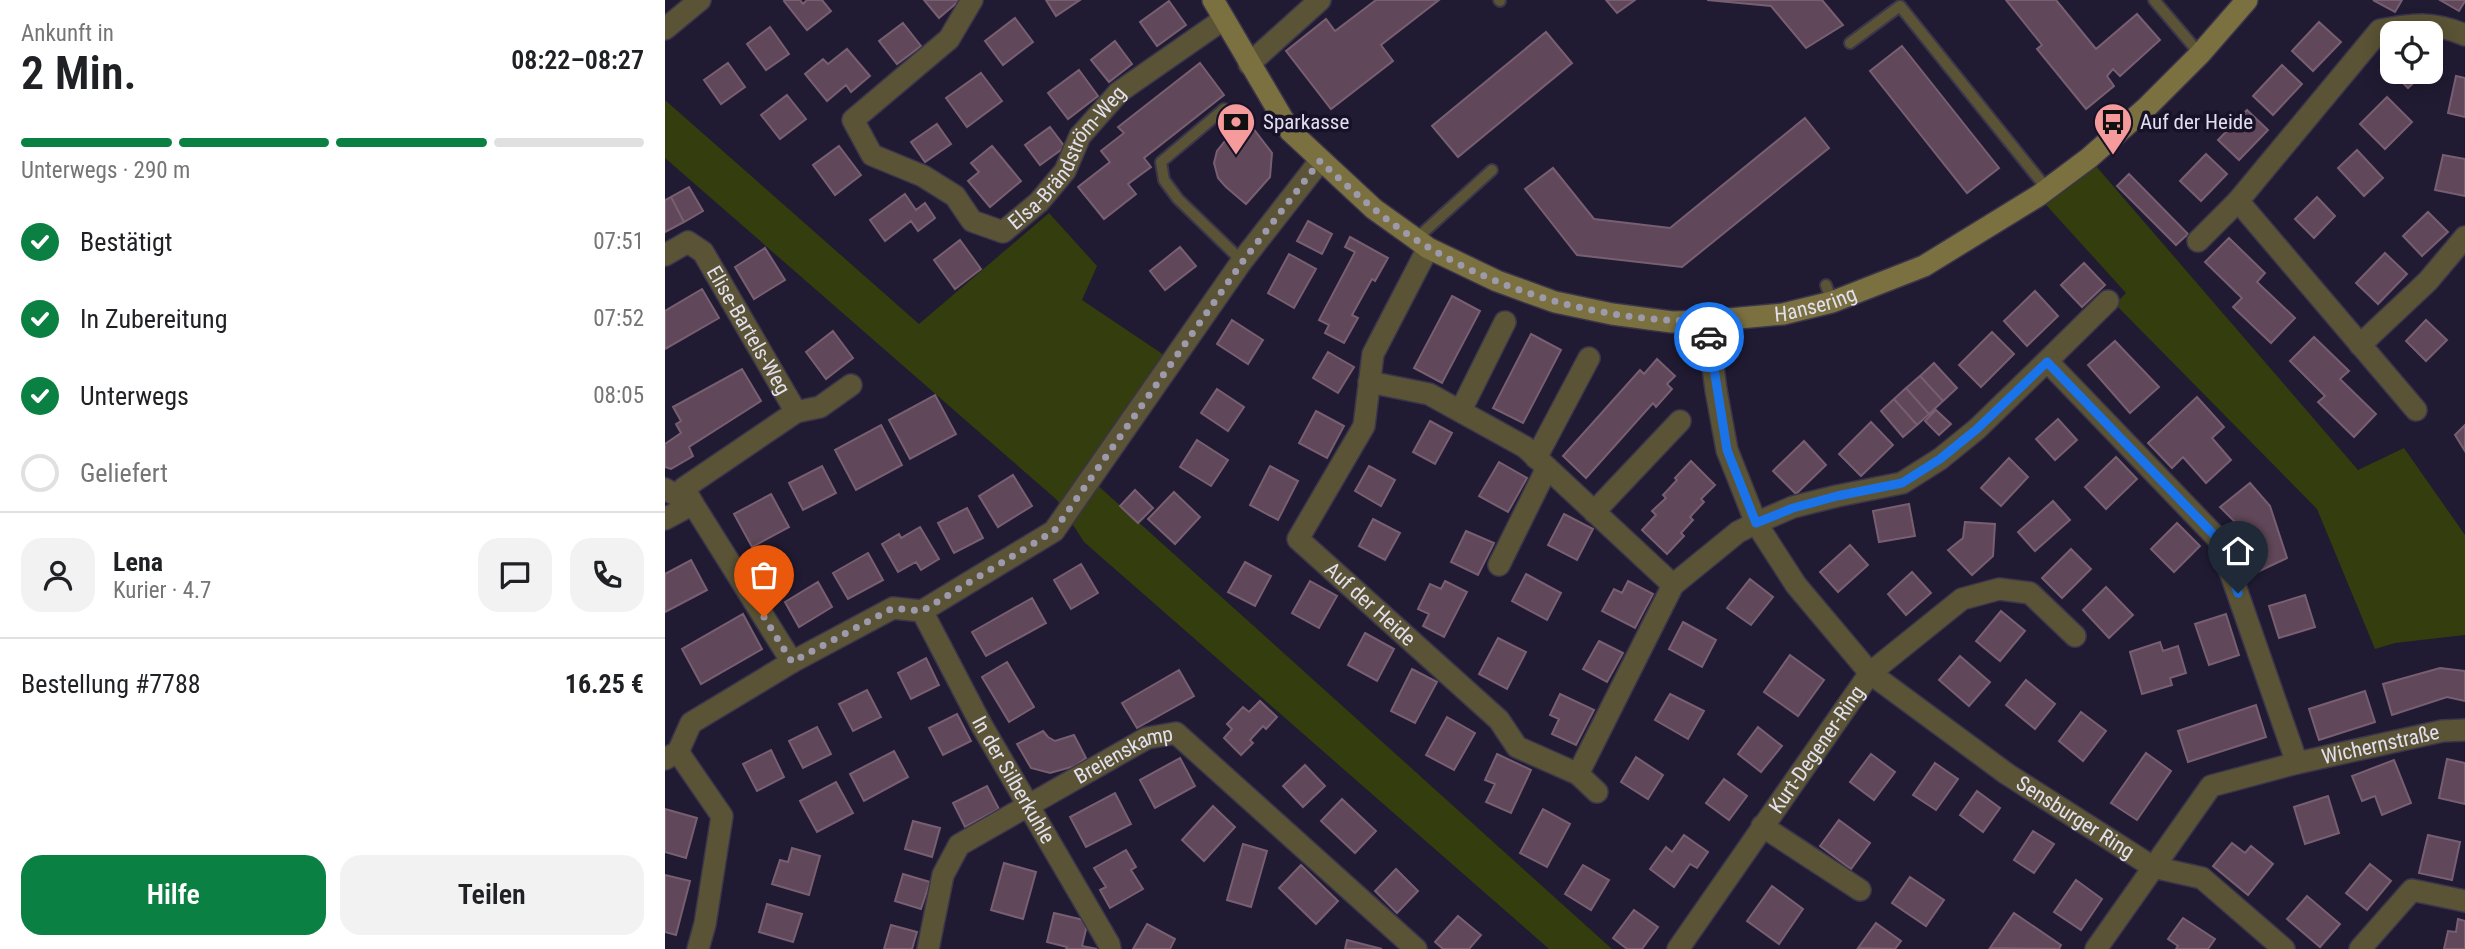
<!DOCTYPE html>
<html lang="de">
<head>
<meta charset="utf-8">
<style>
	body { margin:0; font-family:"Roboto Condensed",sans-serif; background:#f2f2f2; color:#202124; height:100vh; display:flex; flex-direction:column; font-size:26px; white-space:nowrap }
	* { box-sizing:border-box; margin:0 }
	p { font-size:23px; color:#757577 }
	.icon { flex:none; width:38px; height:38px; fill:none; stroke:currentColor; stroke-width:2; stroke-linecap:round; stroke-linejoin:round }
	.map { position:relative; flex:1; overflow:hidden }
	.drawer { display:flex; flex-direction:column; background:#fff; width:665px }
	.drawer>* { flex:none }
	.fabs { position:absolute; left:1715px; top:21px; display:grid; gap:14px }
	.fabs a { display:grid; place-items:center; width:63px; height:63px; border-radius:14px; background:#fff; box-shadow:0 4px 18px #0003; font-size:35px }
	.pin { position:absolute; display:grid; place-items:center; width:60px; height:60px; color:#fff; margin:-72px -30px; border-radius:50% 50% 50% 0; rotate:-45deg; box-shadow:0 0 7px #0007 }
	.pin .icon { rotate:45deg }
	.courier { position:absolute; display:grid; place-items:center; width:70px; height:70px; margin:-35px; border:5px solid #1a73e8; border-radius:50%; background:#fff; color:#222; box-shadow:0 2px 9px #0007 }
	.overview em { font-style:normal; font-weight:600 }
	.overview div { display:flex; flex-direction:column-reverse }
	.overview { display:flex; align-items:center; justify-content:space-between; height:119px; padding:0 21px }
	h1 { font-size:46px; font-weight:600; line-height:52px }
	.bar { display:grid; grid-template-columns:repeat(4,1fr); gap:10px 7px; align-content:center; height:84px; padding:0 21px }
	.bar i { height:9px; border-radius:5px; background:#e0e0e0 }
	.bar .active { background:#0b8043 }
	.bar p { grid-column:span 4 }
	.line { display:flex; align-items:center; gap:18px; padding:0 21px; border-top:2px solid #e0e0e0 }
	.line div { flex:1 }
	.round { display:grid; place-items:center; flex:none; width:74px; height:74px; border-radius:21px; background:#f2f2f2 }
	ol { padding:0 21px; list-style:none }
	li { display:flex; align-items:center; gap:21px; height:77px }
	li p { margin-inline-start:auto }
	li .icon { padding:7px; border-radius:50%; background:#0b8043; color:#fff; stroke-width:4 }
	li:last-child { color:#757577 }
	li i { width:38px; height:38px; border:4px solid #e0e0e0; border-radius:50% }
	.primary-button { display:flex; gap:14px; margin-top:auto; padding:14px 21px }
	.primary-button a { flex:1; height:80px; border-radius:21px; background:#0b8043; color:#fff; font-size:28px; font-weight:600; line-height:80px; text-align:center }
	.primary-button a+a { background:#f2f2f2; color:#202124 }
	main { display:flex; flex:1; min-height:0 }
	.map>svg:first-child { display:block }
	.green { fill:#333d0d }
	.building { fill:#604759; stroke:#785e71; stroke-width:2 }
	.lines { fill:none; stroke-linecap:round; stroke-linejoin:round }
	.lane-casing { stroke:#3b364c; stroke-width:14 }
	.street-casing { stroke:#3b364c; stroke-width:24 }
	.secondary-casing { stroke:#3b364c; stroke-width:24 }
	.lane { stroke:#5a5335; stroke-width:10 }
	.street { stroke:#5a5335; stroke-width:21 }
	.secondary { stroke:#7b703f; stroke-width:21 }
	.done { stroke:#9e9aad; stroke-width:7; stroke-dasharray:0 12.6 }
	.route { stroke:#1a73e8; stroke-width:9 }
	.labels { text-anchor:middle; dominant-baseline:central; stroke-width:7; stroke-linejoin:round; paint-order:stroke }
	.poi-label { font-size:21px; fill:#e2dfef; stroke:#171228; text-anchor:start }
	.street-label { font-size:21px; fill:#e2dfef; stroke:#171228 }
</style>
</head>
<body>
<main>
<section class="drawer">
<div class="overview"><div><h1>2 Min.</h1><p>Ankunft in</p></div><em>08:22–08:27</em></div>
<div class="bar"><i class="active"></i><i class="active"></i><i class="active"></i><i></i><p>Unterwegs · 290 m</p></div>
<ol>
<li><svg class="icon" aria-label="check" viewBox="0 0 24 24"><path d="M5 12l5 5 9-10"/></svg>Bestätigt<p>07:51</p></li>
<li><svg class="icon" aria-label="check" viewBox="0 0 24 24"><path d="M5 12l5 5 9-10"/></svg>In Zubereitung<p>07:52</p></li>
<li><svg class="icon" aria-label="check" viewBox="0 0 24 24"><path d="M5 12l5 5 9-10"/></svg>Unterwegs<p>08:05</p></li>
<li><i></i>Geliefert</li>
</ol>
<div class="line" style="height:126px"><a class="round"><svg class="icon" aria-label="person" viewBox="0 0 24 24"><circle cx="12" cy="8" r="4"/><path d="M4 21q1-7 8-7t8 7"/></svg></a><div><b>Lena</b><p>Kurier · 4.7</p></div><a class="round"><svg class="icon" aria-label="chat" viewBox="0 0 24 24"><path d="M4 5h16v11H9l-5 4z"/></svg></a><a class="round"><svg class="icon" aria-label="phone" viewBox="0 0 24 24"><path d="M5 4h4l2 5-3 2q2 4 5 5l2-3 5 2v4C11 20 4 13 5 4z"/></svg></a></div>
<div class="line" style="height:91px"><div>Bestellung #7788</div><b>16.25 €</b></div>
<div class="primary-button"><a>Hilfe</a><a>Teilen</a></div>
</section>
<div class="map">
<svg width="1800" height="949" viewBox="0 0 1800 949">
	<rect width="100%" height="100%" fill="#201b32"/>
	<path class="green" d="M0 100 254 324 384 213 432 266 417 300 499 355 419 473 947 949H884L419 542 392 500 0 158Z
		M1424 158 1693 470 1739 448 1800 535V635L1730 643 1710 649 1652 509 1450 304 1461 293 1373 196Z"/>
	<path class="building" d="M120 0H135L138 4 142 0H157L166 11 142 30 119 1Z
		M259 0H295L274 18Z
		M381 0H415L391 16Z
		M711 0H774L716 45 728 61 666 109 621 51 661 19 670 31Z
		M941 0H970L952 13Z
		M1042 0H1157L1178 25 1141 48 1106 6Z
		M1341 0H1391L1431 49 1472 14 1495 40 1455 76 1448 69 1442 76 1449 86 1421 109 1372 49 1377 45Z
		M1708 0H1737L1730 12Z
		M1775 0H1800V1L1794 11Z
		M504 1 521 25 492 46 475 22Z
		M350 18 368 42 338 65 320 41Z
		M1654 22 1676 42 1648 71 1627 51Z
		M238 23 256 46 232 64 214 41Z
		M105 27 124 54 101 70 82 44Z
		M881 32 907 63 793 157 767 126Z
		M450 41 467 64 444 82 426 60Z
		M1237 46 1334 168 1302 193 1205 71Z
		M182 49 205 76 186 92 181 85 162 101 140 74 158 59 163 64Z
		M1727 54V72H1760L1743 88 1718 63Z
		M63 63 80 87 56 104 39 80Z
		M535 63 559 95 479 158 486 167 463 184 471 194 439 219 413 187 445 162 436 151 459 133 453 127Z
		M1617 65 1637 84 1608 115 1588 96Z
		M414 70 433 96 403 119 383 93Z
		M316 73 337 101 302 127 281 98Z
		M1791 76 1800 78V117L1783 113Z
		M122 95 141 119 115 139 96 115Z
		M1722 97 1747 122 1720 149 1695 124Z
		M1582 110 1603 130 1574 160 1553 140Z
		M1140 118 1164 148 1017 267 912 255 860 189 888 168 929 219 1005 228Z
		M584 123 607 153 605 177 581 204 561 187 553 178 549 163 552 151 560 141Z
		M272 124 286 144 260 162 246 142Z
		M385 127 400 147 375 165 360 145Z
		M174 146 196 175 170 195 148 165Z
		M327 146 356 181 325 207 303 181 314 172 306 163Z
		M1692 150 1718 178 1699 196 1673 168Z
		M1541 154 1562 174 1536 201 1515 181Z
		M1778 155 1800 159V196L1770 190Z
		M1464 174 1523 234 1511 245 1452 186Z
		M24 187 38 211 19 222 6 197Z
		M240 194 251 210 260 203 270 218 253 231 246 221 220 241 205 220Z
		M6 197 19 222 0 232V200Z
		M1652 197 1670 216 1649 238 1630 219Z
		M1763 212 1783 232 1757 256 1738 236Z
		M643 221 667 234 657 254 632 241Z
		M685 237 723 258 710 281 707 279 687 315 693 318 679 343 660 333 664 325 654 320 690 252 680 247Z
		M1564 238 1600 273 1592 282 1630 318 1606 343 1568 307 1577 298 1540 262Z
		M295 240 316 269 290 289 269 260Z
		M515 247 531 266 500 290 485 271Z
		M100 248 120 280 89 299 70 267Z
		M1720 253 1742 274 1713 304 1691 283Z
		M624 254 651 269 629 308 603 293Z
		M1419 263 1440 285 1417 307 1396 285Z
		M37 289 54 318 0 349V311Z
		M1370 291 1393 316 1362 346 1339 321Z
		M787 296 815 311 777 383 749 368Z
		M567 320 598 340 583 364 552 344Z
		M1761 320 1782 340 1761 361 1741 341Z
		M168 331 188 358 161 379 141 352Z
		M1327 332 1349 354 1316 387 1294 365Z
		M866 334 896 350 858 423 828 408Z
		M1649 337 1684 371 1675 379 1711 414 1689 437 1653 402 1660 396 1625 361Z
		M1450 341 1494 387 1465 413 1423 365Z
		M663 352 689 367 673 393 648 378Z
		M992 359 1010 376 1002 384 1007 389 991 407 988 403 921 478 898 456 975 370 979 374Z
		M1269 363 1292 388 1278 401 1255 376Z
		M77 369 96 401 24 447 28 456 6 469 0 467V444L16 433 11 424 16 421 8 407Z
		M1255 376 1278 401 1264 414 1241 388Z
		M1241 388 1264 414 1252 425 1229 399Z
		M552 389 579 407 563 431 536 413Z
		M270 395 291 434 245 459 224 420Z
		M1532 397 1559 427 1547 438 1566 460 1541 483 1518 457 1507 468 1483 443Z
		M1229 399 1252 425 1238 437 1216 411Z
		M1271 410 1286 424 1274 435 1260 421Z
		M651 411 679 426 662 458 634 443Z
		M1393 419 1412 440 1390 460 1371 439Z
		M765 421 787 433 770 464 748 452Z
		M1206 422 1228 445 1196 476 1174 454Z
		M216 425 237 465 191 490 170 450Z
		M1800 425V451L1790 435Z
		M532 440 563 460 546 486 515 467Z
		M1139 441 1161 465 1131 494 1108 471Z
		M1451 457 1472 479 1441 509 1420 487Z
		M1344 458 1363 477 1336 506 1316 488Z
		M1026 461 1050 485 1036 499 1039 502 1025 517 1028 520 1016 533 1019 536 1002 554 977 530 991 515 987 511 1001 498 998 495 1012 480 1010 478Z
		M834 462 862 478 843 512 814 496Z
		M157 466 171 493 138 510 124 483Z
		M605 466 633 481 613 520 585 505Z
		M704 466 730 480 716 506 690 491Z
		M348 475 367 506 333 527 314 496Z
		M1585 483 1605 506 1622 558 1588 574 1571 523 1555 507Z
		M470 490 488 508 473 523 455 506Z
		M509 492 535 517 510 544 483 519Z
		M106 494 124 527 87 547 69 514Z
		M1388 501 1405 520 1370 551 1353 532Z
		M1244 504 1250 536 1214 542 1208 511Z
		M302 508 318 538 289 553 273 523Z
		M899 514 928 529 912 560 883 545Z
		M708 519 735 533 720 560 694 546Z
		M1300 522 1330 524 1328 556 1307 575 1283 550 1298 538Z
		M1512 523 1535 546 1509 572 1486 549Z
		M255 527 274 559 256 570 251 562 233 572 217 544 234 534 236 538Z
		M801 531 829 543 813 575 786 562Z
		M1185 545 1203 565 1173 592 1155 572Z
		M1406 549 1426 569 1397 598 1377 578Z
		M203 553 218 580 183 599 168 573Z
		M26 560 42 590 0 612V574Z
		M580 562 606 576 590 606 563 592Z
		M416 564 433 593 406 609 389 580Z
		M1247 572 1266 593 1241 615 1223 594Z
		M861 574 896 593 882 620 847 601Z
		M1085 579 1108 597 1086 625 1062 608Z
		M645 581 672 596 654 628 627 613Z
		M780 581 802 592 779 637 758 626 764 614 753 609 765 584 776 589Z
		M963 581 988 594 970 628 937 611 949 589 957 593Z
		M153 582 167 607 134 627 120 602Z
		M1441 587 1468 615 1444 638 1418 610Z
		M1640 595 1650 627 1614 638 1604 606Z
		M367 598 381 623 321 656 307 632Z
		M1336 611 1360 631 1335 661 1311 641Z
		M78 614 97 649 36 684 17 649Z
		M1561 614 1574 655 1544 665 1530 624Z
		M1018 622 1051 640 1037 667 1004 649Z
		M700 633 729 649 712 681 683 665Z
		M833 638 861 652 842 689 814 674Z
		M934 641 958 653 942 682 918 669Z
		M1495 642 1498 651 1513 646 1521 673 1505 678 1507 685 1477 694 1465 652Z
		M1125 655 1159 680 1133 716 1099 692Z
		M1295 656 1325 682 1304 706 1274 680Z
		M261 658 274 685 246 699 233 673Z
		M342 662 369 707 344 722 317 677Z
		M1775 668 1800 671V701L1782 697 1727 715 1718 684Z
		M747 669 772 682 750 723 726 711Z
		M514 670 529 696 472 728 457 703Z
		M1361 680 1390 704 1370 729 1341 705Z
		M202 690 216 717 188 731 174 704Z
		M1700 691 1710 722 1654 740 1644 709Z
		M895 694 929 710 911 745 887 734 894 719 885 715Z
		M1005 694 1039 711 1023 739 990 720Z
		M595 701 612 717 601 729 598 726 585 740 588 743 576 755 559 738 567 729 562 724 578 707 584 712Z
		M1591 705 1601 737 1523 762 1513 731Z
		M1416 712 1441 731 1418 761 1394 741Z
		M292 714 306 741 278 755 264 728Z
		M782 717 810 733 789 770 761 755Z
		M152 727 166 754 138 768 124 741Z
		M1093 727 1117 746 1096 772 1073 754Z
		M378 731 383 737 390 741 409 735 421 758 410 766 385 773 366 768 352 744Z
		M106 750 119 777 92 791 78 764Z
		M229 751 243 777 199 801 185 774Z
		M1481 753 1506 771 1472 820 1446 803Z
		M832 754 866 770 846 813 821 802 830 784 820 780Z
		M1206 754 1230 772 1209 800 1185 782Z
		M971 757 998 775 983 799 956 782Z
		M515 758 530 786 490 808 475 780Z
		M1782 759 1800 763V804L1774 798Z
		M1729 760 1746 803 1717 815 1710 796 1697 801 1687 776Z
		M1270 763 1293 779 1271 810 1248 795Z
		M640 765 660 786 638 807 618 786Z
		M1059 779 1082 796 1064 820 1041 803Z
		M171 782 188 813 152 832 135 801Z
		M322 786 334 809 300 827 288 803Z
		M1312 791 1335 808 1318 832 1295 815Z
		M450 793 466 824 421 847 405 817Z
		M1663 796 1674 833 1640 844 1629 807Z
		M677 799 711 831 690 853 656 821Z
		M548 806 570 827 539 861 517 840Z
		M0 809 32 818 21 858 0 852Z
		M878 809 905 824 882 867 855 853Z
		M1174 820 1205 843 1186 869 1155 846Z
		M248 821 275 828 267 857 240 849Z
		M1368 831 1389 844 1369 873 1349 860Z
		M1019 835 1043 852 1032 868 1025 864 1009 887 985 869 1001 847 1007 852Z
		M1763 835 1795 842 1787 880 1754 873Z
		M1567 843 1580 853 1586 846 1608 864 1583 895 1548 866Z
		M578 844 602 851 586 907 562 900Z
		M127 848 155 856 144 895 107 884 115 860 123 862Z
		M461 850 471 867 466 870 478 889 445 908 435 890 441 887 429 868Z
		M339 863 371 872 358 919 326 910Z
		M1705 864 1726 881 1702 910 1681 893Z
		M636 865 673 901 651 924 614 888Z
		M918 865 944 880 926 910 900 894Z
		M731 869 753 891 732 913 710 891Z
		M238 874 265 882 256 909 230 901Z
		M0 875 25 881 11 935 0 932Z
		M1245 877 1279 900 1261 926 1227 903Z
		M1411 880 1437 899 1416 930 1389 912Z
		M1107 886 1138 909 1114 944 1082 921Z
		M1642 896 1675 924 1655 947 1622 919Z
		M102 904 137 914 128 942 94 932Z
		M969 910 993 927 977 949H962L948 938Z
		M389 913 423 921 417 946 432 949H401L402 947 382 942Z
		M1349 913 1396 945 1394 949 1325 948Z
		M793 916 816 935 804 949H778L770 942Z
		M1518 918 1550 939 1543 949H1511L1513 946 1503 939Z
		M1793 919 1800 921V949H1779L1783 931 1791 932Z
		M1211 923 1236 941 1230 949 1193 948Z
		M482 924 510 939 505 949H468Z
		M226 925 252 932 247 949H219Z
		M682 940 717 949H680Z"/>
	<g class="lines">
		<g class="lane-casing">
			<path id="lane" d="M834 0 835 1
				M1489 0 1535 54
				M1185 43 1235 6 1382 189
				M559 109 496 162 499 180 513 199 577 261
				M751 239 827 170
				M1161 285 1167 302"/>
		</g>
		<g class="street-casing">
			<g id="street">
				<path id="s1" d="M307 0 284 39 188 120 207 155 258 176 290 196 307 221 338 232 374 202 400 171 415 136 454 92 559 19"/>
				<path d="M0 29 35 0"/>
				<path d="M584 64 655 0"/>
				<path d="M1573 201 1751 410"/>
				<path d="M1533 241 1573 201 1715 30C1748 24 1768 21 1800 35"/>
				<path id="s2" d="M763 248 708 354 699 426 633 539 834 720 852 747 913 774"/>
				<path id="s3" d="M0 255 23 242 38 252 131 412"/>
				<path id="s4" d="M1042 321 1051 390 1062 450 1091 523 1131 585 1205 673 1342 774 1488 867 1537 878 1619 949"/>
				<path d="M1695 345 1763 281 1800 237"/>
				<path d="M1382 361 1443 301"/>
				<path d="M704 382 764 394 860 447 1008 585"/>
				<path d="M796 410 840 322"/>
				<path d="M871 458 924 358"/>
				<path d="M0 489 28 504 127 662"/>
				<path d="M929 512 1015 421"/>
				<path d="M0 519 28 504 19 488 131 412 155 407 186 385"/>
				<path d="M834 565 882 468"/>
				<path id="s5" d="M257 611 317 726 444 944 445 949"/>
				<path d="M13 752 57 816 40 924 33 949"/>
				<path d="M0 759 13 752 26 723 127 662 228 608 257 611 389 531 577 261 655 161"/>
				<path d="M932 792 913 774 1008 585 1073 532 1091 523 1128 507 1172 496 1237 483 1275 459 1312 429 1382 361 1554 540 1632 763"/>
				<path d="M1097 826 1195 890"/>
				<path id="s6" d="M263 949 278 875 294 845 482 738 511 733 751 949"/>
				<path id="s7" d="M1013 949 1205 673 1297 599 1334 589 1365 593 1410 636"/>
				<path id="s8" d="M1431 949 1546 786 1632 763 1777 731 1800 730"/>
				<path d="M1695 949 1747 890 1800 901"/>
			</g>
		</g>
		<g class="secondary-casing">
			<g id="secondary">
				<path id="s9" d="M548 0 625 131 709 209 751 239 763 248 832 281 890 302 947 314 1007 322 1042 321 1118 314 1167 302 1259 266 1373 196 1424 158 1481 108 1535 54 1582 0"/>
			</g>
		</g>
		<use href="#lane" class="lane"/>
		<use href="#street" class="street"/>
		<use href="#secondary" class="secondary"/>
	</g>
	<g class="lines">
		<path class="done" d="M99 617 127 662 228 608 257 611 389 531 578 261 655 161C689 192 723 224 763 247 846 297 945 322 1042 321L1044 337"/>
		<path class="route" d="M1044 337 1062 450 1091 523 1128 508 1172 496 1237 483 1275 459 1312 429 1382 362 1554 540 1573 593"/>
	</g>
	<defs>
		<g id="bank-pin" transform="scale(2.0125)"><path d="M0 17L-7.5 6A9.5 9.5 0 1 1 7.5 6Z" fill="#f59b9c" stroke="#171228"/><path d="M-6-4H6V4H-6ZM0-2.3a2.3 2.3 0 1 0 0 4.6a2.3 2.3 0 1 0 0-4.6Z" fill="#111"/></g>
		<g id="bus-pin" transform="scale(2.0125)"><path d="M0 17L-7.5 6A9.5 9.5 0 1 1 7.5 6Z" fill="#f59b9c" stroke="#171228"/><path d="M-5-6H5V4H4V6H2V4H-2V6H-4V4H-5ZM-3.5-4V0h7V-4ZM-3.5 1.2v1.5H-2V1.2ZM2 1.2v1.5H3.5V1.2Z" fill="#111"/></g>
	</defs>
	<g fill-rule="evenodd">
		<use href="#bank-pin" x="571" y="122"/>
		<use href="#bus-pin" x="1448" y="122"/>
	</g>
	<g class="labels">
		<g class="poi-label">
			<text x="598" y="122">Sparkasse</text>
			<text x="1475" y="122">Auf der Heide</text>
		</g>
		<g class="street-label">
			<text stroke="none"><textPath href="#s1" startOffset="466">Elsa-Brändström-Weg</textPath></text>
			<text stroke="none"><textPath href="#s9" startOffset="735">Hansering</textPath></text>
			<text stroke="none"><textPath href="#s3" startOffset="135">Elise-Bartels-Weg</textPath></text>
			<text stroke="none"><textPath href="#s2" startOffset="420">Auf der Heide</textPath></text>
			<text stroke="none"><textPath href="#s8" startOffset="374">Wichernstraße</textPath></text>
			<text stroke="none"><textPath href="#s7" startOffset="243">Kurt-Degener-Ring</textPath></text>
			<text stroke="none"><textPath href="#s6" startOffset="298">Breienskamp</textPath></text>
			<text stroke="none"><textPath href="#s5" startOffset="192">In der Silberkuhle</textPath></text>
			<text stroke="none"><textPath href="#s4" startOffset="649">Sensburger Ring</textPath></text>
		</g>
	</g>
</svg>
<div class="fabs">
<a><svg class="icon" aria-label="locate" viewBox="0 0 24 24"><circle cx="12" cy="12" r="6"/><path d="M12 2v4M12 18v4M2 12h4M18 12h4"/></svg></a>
</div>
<div class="pin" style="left:99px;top:617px;background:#ea580c"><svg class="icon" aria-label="bag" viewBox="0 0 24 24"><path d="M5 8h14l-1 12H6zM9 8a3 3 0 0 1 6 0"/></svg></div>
<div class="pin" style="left:1573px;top:593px;background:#1f2937"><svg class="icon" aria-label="home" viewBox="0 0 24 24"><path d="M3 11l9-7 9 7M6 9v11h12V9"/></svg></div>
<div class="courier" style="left:1044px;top:337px"><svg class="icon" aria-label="car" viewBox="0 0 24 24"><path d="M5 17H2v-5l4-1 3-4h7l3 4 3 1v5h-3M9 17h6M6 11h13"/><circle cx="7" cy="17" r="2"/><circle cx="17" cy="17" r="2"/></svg></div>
</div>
</main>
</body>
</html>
